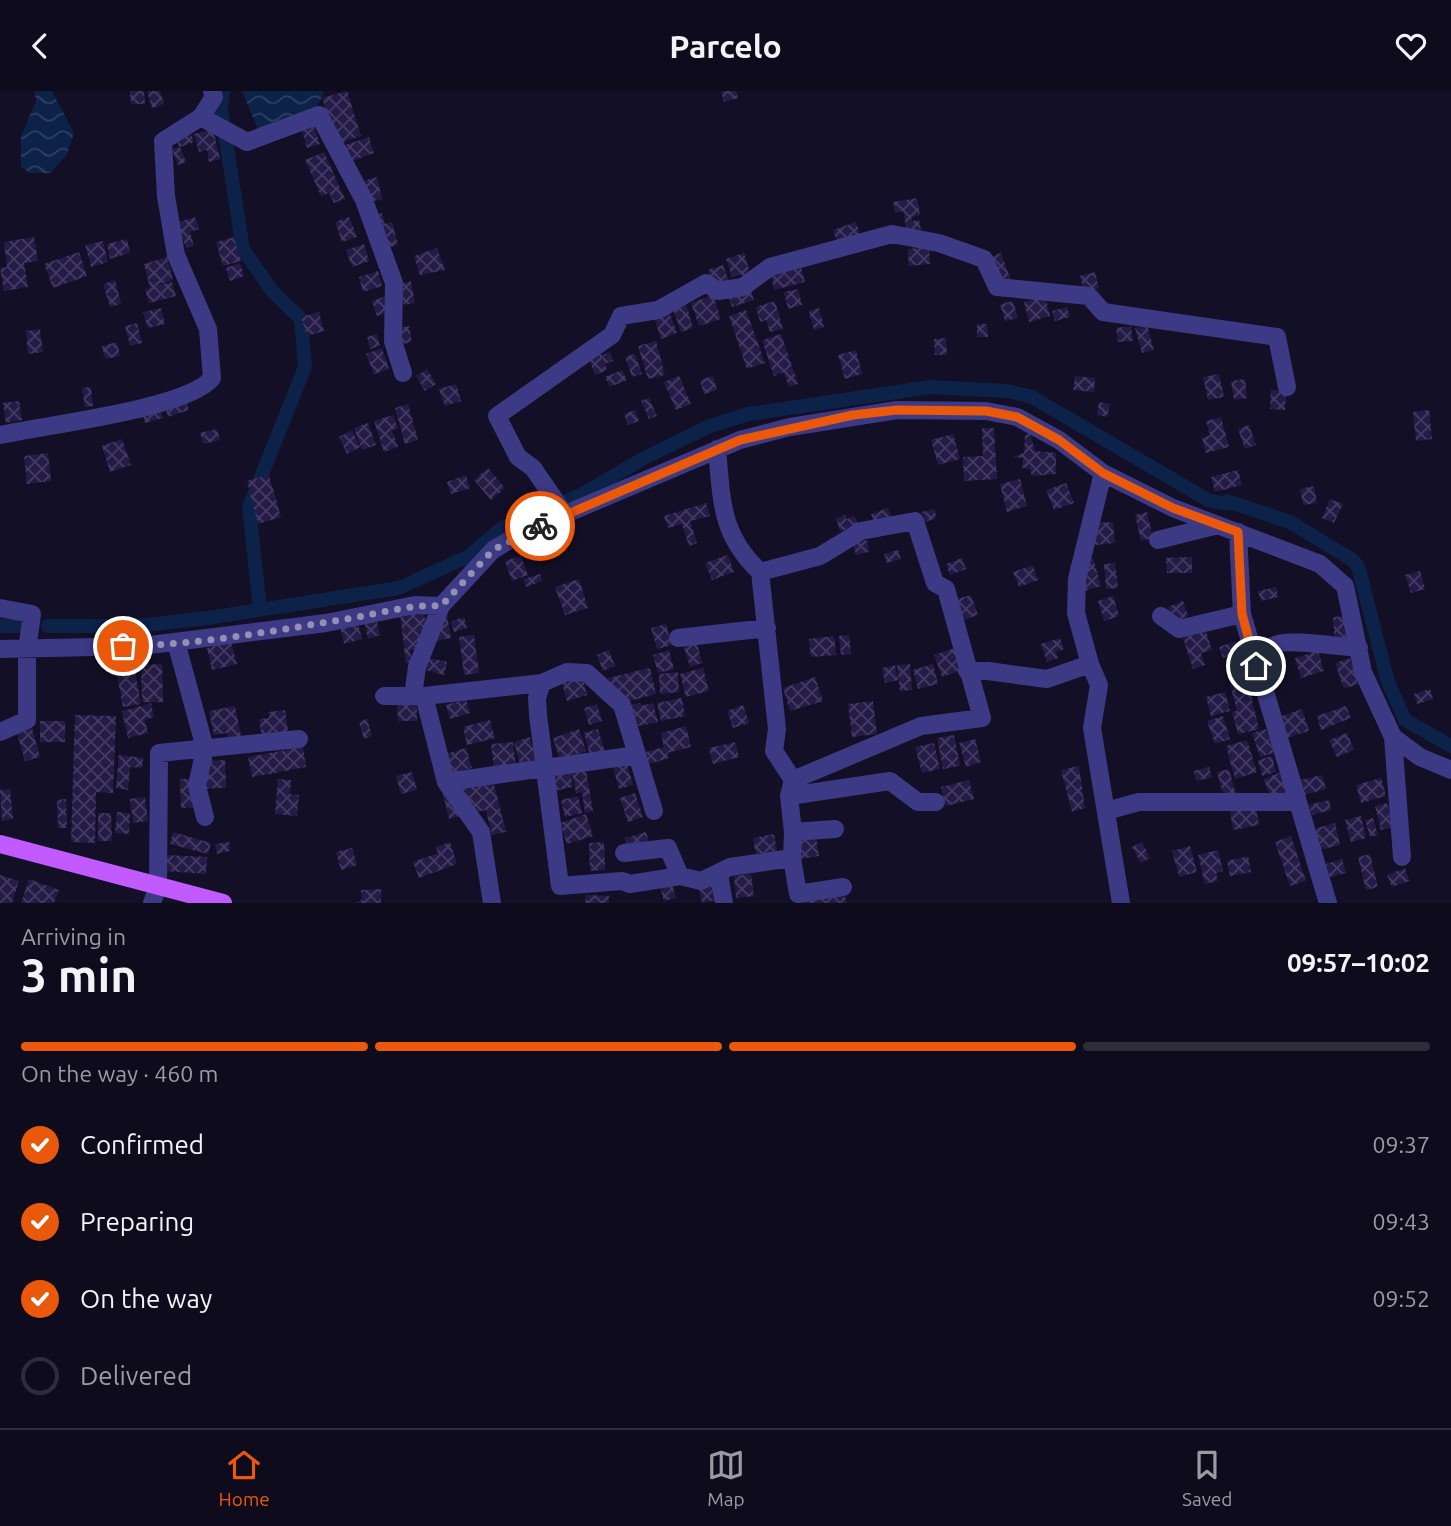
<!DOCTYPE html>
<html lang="en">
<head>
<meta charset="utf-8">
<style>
	body { margin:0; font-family:Ubuntu,sans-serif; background:#1c1929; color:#f1f3f6; height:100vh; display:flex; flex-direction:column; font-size:26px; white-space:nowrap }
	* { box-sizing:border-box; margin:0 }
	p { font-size:23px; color:#9b9ba3 }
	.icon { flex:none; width:38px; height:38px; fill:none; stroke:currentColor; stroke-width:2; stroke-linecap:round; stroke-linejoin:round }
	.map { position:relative; height:812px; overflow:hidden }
	.sheet { display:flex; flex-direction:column; background:#0e0b1c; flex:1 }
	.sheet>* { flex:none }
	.pin { position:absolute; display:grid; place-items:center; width:60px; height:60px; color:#fff; margin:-30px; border:4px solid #fff; border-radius:50%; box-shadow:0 2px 7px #0007 }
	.courier { position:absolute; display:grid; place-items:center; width:70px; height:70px; margin:-35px; border:5px solid #ea580c; border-radius:50%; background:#fff; color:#222; box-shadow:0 2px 9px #0007 }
	.overview em { font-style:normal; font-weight:700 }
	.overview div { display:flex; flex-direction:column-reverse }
	.overview { display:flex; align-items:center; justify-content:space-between; height:119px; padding:0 21px }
	h1 { font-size:46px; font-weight:700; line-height:52px }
	.bar { display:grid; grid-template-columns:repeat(4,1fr); gap:10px 7px; align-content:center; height:84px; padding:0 21px }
	.bar i { height:9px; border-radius:5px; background:#2e2b3b }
	.bar .selected { background:#ea580c }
	.bar p { grid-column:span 4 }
	ol { padding:0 21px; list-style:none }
	li { display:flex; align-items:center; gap:21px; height:77px }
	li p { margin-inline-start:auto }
	li .icon { padding:7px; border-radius:50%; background:#ea580c; color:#fff; stroke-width:4 }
	li:last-child { color:#9b9ba3 }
	li i { width:38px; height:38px; border:4px solid #2e2b3b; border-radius:50% }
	header { display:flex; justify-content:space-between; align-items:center; height:91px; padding:0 21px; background:#0e0b1c; font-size:32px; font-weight:700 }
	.menu { display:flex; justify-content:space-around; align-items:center; height:98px; border-top:2px solid #2e2b3b; background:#0e0b1c; font-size:19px; color:#9b9ba3 }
	.menu a { display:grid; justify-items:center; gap:4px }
	.menu .selected { color:#ea580c }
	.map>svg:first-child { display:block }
	.water { fill:url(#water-waves) }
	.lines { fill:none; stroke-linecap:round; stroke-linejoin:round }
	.canal { stroke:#0c2248; stroke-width:14 }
	.building { fill:url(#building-cross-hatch) }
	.minor { stroke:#3d3a85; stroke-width:18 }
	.major { stroke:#c25bff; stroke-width:18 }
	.done { stroke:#948fb3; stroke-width:7; stroke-dasharray:0 12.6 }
	.route { stroke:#ea580c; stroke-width:9 }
</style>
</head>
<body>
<header><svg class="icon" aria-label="back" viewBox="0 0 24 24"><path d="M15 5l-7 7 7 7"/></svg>Parcelo<svg class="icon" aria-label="heart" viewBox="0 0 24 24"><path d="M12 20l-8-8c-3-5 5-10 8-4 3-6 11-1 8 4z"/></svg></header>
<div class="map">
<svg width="1451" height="812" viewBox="0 0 1451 812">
	<defs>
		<pattern id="water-waves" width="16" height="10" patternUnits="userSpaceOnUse" patternTransform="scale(1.75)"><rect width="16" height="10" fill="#0c2248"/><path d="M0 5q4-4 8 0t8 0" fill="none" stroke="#2f4163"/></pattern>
		<pattern id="building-cross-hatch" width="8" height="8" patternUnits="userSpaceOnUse" patternTransform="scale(1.75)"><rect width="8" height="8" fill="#241b47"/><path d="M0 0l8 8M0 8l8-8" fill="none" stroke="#433b63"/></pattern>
	</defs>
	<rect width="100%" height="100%" fill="#130f26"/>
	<path class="water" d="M35 0H52L74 42 66 65 50 82H30L21 76V45L36 11Z
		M242 0H323L324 2 314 21 259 41Z"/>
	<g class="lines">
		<path class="canal" d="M223 0 221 18 243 158 272 200 301 228 305 276 249 416 260 518
			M0 535H19
			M48 535H137L208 527 399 497 469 465 502 437 581 404 644 367 710 335 749 323 930 296 1007 300 1032 306 1208 409 1227 413V410L1290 431 1351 468 1358 475 1388 591 1405 629 1451 655"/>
	</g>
	<path class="building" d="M130 0H144L145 13H131Z
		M147 0H160L164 13 152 17Z
		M347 0 361 45 337 53 322 7Z
		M721 0H736L738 7 724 11Z
		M312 30 320 53 307 57 300 34Z
		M213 38 220 68 209 71 207 59 199 61 194 43Z
		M190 40 194 51 180 56 186 71 178 74 172 58 179 56 175 45Z
		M369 46 374 62 347 72 342 55Z
		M324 61 345 108 334 112 329 102 321 105 305 69Z
		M377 86 382 108 366 112 360 91Z
		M917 107 920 124 911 126 912 130 919 129 922 144 908 146 903 120 895 122 893 111Z
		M382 122 385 133 392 131 398 154 381 158 373 125Z
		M195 126 199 138 190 141 194 155 186 157 181 142 172 133Z
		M349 126 357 146 342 151 335 131Z
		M856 131 860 143 837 151 833 139Z
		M34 146 38 170 24 172 28 196 4 200 0 177 7 176 4 151Z
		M234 146 241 170 223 175 216 151Z
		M127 148 130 162 110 168 107 153Z
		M103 150 108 171 91 176 85 154Z
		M364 153 369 170 352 176 346 159Z
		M929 156 930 173 909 175 908 158Z
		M437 157 445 179 420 184 414 165Z
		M79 161 87 185 53 197 44 173Z
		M744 162 752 187 744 190 741 183 732 186 726 168Z
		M1001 162 1012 192 1001 196 990 166Z
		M167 166 173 189 154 195 172 191 176 205 149 212 145 198 150 197 144 173Z
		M240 172 244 185 230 190 226 177Z
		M723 174 729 190 713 195 708 179Z
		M801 176 805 191 774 199 771 184Z
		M378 180 382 195 363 201 359 186Z
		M1095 181 1099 197 1084 201 1080 185Z
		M115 189 121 213 110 216 103 193Z
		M411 190 415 212 404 214 399 193Z
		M750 196 754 209 732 216 728 204Z
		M798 198 802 214 788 218 784 201Z
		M389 204 394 219 377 225 372 210Z
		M713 204 721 228 699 235 691 212Z
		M1045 205 1050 225 1029 231 1024 211Z
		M775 210 783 238 770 241 766 229 760 231 756 216Z
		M1013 210 1018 227 1005 230 1000 213Z
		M686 213 693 237 681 241 673 218Z
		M1067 216 1070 226 1055 230 1052 220Z
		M161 217 165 233 148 237 143 221Z
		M819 217 824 236 814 239 809 220Z
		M668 218 677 242 661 248 653 223Z
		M746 219 765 272 747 278 729 225Z
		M319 221 324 240 307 245 301 226Z
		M137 232 142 252 130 255 125 235Z
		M977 233H987L988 246H977Z
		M1147 234 1154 259 1142 262 1135 237Z
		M409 235 412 251 394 255 391 239Z
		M1131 235 1133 250 1118 251 1116 237Z
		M40 238 43 261 28 263 26 240Z
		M377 243 380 255 370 258 367 246Z
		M781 243 798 293 789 296 784 281 774 285 762 249Z
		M946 247 947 264H935L934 248Z
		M656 250 665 284 648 288 638 255Z
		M117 251 120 265 105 268 102 255Z
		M382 257 389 278 374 283 366 263Z
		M600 257 603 268V264L610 261 613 270 605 273 607 279 595 284 587 262Z
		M856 259 862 283 845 288 838 264Z
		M635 263 642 283 632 286 625 266Z
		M427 278 436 293 425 300 416 285Z
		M622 279 627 289 610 296 605 286Z
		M1219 283 1224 306 1208 309 1203 286Z
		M679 285 691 313 676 319 664 291Z
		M713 285 717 299 704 303 700 289Z
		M1075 285 1095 287 1094 301 1073 299Z
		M1245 288 1247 307 1234 309 1231 290Z
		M456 293 461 310 445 315 439 298Z
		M91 296 93 315 85 316 82 297Z
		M1271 299 1286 300 1285 319 1270 318Z
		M184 305 189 319 168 326 164 312Z
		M649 307 657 325 649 328 641 310Z
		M19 310 22 329 6 332 3 312Z
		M1099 311 1110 313 1107 326 1097 324Z
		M408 313 418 349 405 353 395 317Z
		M160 316 163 327 145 332 142 321Z
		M635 319 639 330 628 334 624 323Z
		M1429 319 1432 348 1416 350 1413 321Z
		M393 324 398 337 392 339 398 356 384 361 374 330Z
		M1221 326 1229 356 1206 362 1202 347 1210 344 1206 330Z
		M368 332 376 354 362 359 354 337Z
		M1249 334 1256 354 1245 358 1238 338Z
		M982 337H994L997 388 964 390 963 366 983 365Z
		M217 338 220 349 203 353 200 342Z
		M352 339 360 356 347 363 339 346Z
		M953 343 960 368 938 374 931 349Z
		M1030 343 1035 360 1056 362V383L1032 385 1030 378 1022 377 1023 367 1012 366 1024 362 1025 344Z
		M122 348 131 374 110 381 102 355Z
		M48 362 51 390 27 393 24 365Z
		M488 377 505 397 491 409 474 389Z
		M1238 379 1242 394 1215 401 1211 386Z
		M269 384 281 426 258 433 247 390Z
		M466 384 470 397 451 403 447 391Z
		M1020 388 1027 415 1007 421 1000 393Z
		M1066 392 1074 412 1054 419 1046 399Z
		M1314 395 1317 412 1303 414 1300 398Z
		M1330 408 1343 413 1334 432 1322 427Z
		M706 412 710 425 690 430 697 452 689 455 682 433 668 437 664 425Z
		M888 417 891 425 874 432 871 423Z
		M934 418 937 427 925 431 922 421Z
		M1147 421 1153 447 1141 450 1135 424Z
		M845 424 846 428 855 425 858 435 840 440 836 427Z
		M1113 431 1115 452 1095 454 1093 432Z
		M554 443 561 461 535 470 529 452Z
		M867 449 869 461 856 464 853 453Z
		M898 459 901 468 887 472 884 463Z
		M728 464 734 481 712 489 705 472Z
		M521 465 528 484 512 490 505 470Z
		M1192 466V482H1167L1166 467Z
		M962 467 966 478 950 484 946 473Z
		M1093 467 1101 495 1078 502 1070 473Z
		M1115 472 1118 497 1106 498 1104 473Z
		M1033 474 1038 489 1019 496 1013 481Z
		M1420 480 1425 498 1411 502 1405 484Z
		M540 483 542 490 526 496 523 488Z
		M579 488 588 517 565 524 555 496Z
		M1276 496 1278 506 1261 510 1258 500Z
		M971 504 978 524 958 531 950 510Z
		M1113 505 1119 525 1104 530 1098 510Z
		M1183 510 1188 525 1174 531 1168 516Z
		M446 518 451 547 435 550Z
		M423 519 428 540 420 541 423 557 410 559 412 571 406 572 400 523Z
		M1345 525 1347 555 1335 556 1333 526Z
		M464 526 467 537 454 541 451 530Z
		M376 527 380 544 368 548 364 530Z
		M357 528 362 548 344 553 339 532Z
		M666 533 672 554 657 558 651 537Z
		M1206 540 1212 559 1201 562 1205 574 1193 578 1183 547Z
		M474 544 479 582 464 584 459 546Z
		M849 544 851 563 841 564 839 545Z
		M834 545 836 564 811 566 809 548Z
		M1060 547 1064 558 1056 561 1058 567 1047 571 1041 553Z
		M1235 550 1239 560 1223 567 1219 556Z
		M231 551 237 573 212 579 207 557Z
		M697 552 702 572 690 576 684 556Z
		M130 554 141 613 123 616 112 557Z
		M955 557 962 579 942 586 934 564Z
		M609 559 615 575 603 580 597 564Z
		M669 559 674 578 658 582 653 564Z
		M1318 560 1324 580 1301 587 1295 567Z
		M425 566 447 571 444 584 422 578Z
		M1242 566 1249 576 1236 584 1229 574Z
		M1350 567 1358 593 1344 598 1335 572Z
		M162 573 163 611H142L141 574Z
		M910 573 912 599 900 600 897 574Z
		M933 573 938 593 918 598 913 579Z
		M895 574 898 589 885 592 882 577Z
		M650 577 656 603 615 614 608 587Z
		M703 577 709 600 686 606 680 583Z
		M678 581 679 601 660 603 659 583Z
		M582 584 587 604 567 610 561 589Z
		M815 586 823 610 790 620 783 597Z
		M1247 588 1259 638 1238 643 1232 621 1237 620 1230 593Z
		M1430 598 1433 608 1417 613 1414 603Z
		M1225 601 1230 620 1211 625 1206 606Z
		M397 607H417V630H398Z
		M682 607 685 625 661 630 657 612Z
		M466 608 470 622 450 628 446 614Z
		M873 610 877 643 852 646 848 613Z
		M151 612 154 626 145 629 148 642 128 647 122 620 141 615 142 618V615Z
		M640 612 641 615 653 612 658 631 633 636 628 615Z
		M597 613 602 630 589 634 584 617Z
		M743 614 749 632 733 637 727 620Z
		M235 615 242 649 229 652 227 642 214 644 209 620Z
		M1346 615 1351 627 1321 639 1317 625Z
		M1302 618 1309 640 1286 647 1279 626Z
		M285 619 289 647H262L259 628 269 627 268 621Z
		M75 624 116 625 113 702 96 701 95 752 71 751Z
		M1223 625 1230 648 1215 653 1207 630Z
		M367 628 372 645 364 648 359 631Z
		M490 629 495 647 467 654 463 636Z
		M40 630H65V651H40Z
		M686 635 691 656 667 662 669 667 646 674 642 662 664 656 661 642Z
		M32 637 40 666 25 670 17 642Z
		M579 638 586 660 560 669 553 647Z
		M598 638 605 661 590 665 584 642Z
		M1266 638 1274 662 1260 666 1252 642Z
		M1347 642 1354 659 1337 666 1329 649Z
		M954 644 960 675 943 678 937 647Z
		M530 646 536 668 520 673 514 651Z
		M975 648 981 671 966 676 959 652Z
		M1247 649 1257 681 1235 688 1226 655Z
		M513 651 516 676 494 678 491 653Z
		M735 651 739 666 713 673 709 657Z
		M934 652 940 678 922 682 915 656Z
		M303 656 306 676 252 686 248 666Z
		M466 657 472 677 452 682 446 663Z
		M119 664 143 667 142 677 130 676 128 699 116 697Z
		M1272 665 1276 681 1262 685 1258 669Z
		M225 669 226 697 199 698 200 716 181 717 180 688 205 687V670Z
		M627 672 633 694 619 698 613 676Z
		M1079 675 1085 717 1072 721 1061 679Z
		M1209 676 1212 686 1196 690 1194 680Z
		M570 678 573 696 554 700 550 682Z
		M1229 678 1236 703 1224 706 1217 681Z
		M586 679 593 720 585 722 582 701 576 702 572 682Z
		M412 681 417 699 401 703 396 685Z
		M1281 681 1290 704 1272 710 1264 688Z
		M1322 684 1326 698 1304 704 1300 689Z
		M1381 687 1386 705 1361 712 1356 694Z
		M278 688 291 689 290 703 299 704 297 725 275 723Z
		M493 689 506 741 492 744 486 719 449 728 443 703Z
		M969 689 974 708 946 715 941 696Z
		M10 698 13 728 2 730 0 699Z
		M635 702 643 726 628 731 620 707Z
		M578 705 582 722 565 726 561 709Z
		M145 706 148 730 133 732 130 708Z
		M66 708 67 737H58L57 709Z
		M1329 709 1331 719 1312 724 1309 714Z
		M1387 712 1393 736 1381 739 1375 715Z
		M1256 715 1259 734 1233 739 1230 719Z
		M117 721 130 722 129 743 115 742Z
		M98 722H111L112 750H98Z
		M586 723 593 745 567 753 560 732Z
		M1361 725 1366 747 1351 751 1345 729Z
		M1373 727 1378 744 1370 746 1365 729Z
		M1335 732 1340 754 1319 759 1313 738Z
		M173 741 211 752 208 763 170 753Z
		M646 741 650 754 628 760 625 747Z
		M774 743 777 760 756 763 753 747Z
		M816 744 819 765 800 768 796 747Z
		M1291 745 1306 790 1290 795 1275 751Z
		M229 751 230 760 217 763 215 753Z
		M450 751 457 773 419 787 413 771 438 762 436 756Z
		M604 751 605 779 590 780 589 752Z
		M1142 751 1150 767 1141 772 1132 756Z
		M1190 755 1197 781 1179 786 1172 760Z
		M352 757 357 774 341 779 336 761Z
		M1218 759 1223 780 1216 782 1218 790 1205 793 1198 764Z
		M1370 763 1378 796 1366 799 1358 766Z
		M166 764 207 766 206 783 165 780Z
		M1248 765 1251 781 1230 785 1227 770Z
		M1342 768 1346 782 1330 786 1326 773Z
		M1405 777 1409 790 1392 796 1387 784Z
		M751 783 754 805 736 807 734 785Z
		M0 784 19 790 12 812H0Z
		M29 788 59 799 54 812H21Z
		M671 789 676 807 664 810 659 792Z
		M718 789 722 808 702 812 698 794Z
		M381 798V812H354L362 809 361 799Z
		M843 798 847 812H797V811Z
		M586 804 609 805V812H585Z"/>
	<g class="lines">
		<path class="minor" d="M201 26 247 51 319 24 364 109 394 192 393 250 403 282
			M0 344C44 334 188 318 212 287L208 238 176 164 166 105 163 50 201 26 214 6 212 0
			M717 358C722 410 720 443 760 481
			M566 425 533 377 518 366 497 325 612 244 621 225 658 219 706 192 718 200 743 196 770 176 892 143 939 152 984 168 997 196 1089 205 1103 221 1277 246 1287 296
			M1238 441 1242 523
			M1158 449 1218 434
			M0 517 32 523 27 559V629L0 641
			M1161 525 1179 538 1242 523 1328 812
			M678 547 767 537
			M176 551 205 657 197 695 205 726
			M0 558 142 555 326 532 415 514 441 515 493 459 523 441 740 349 790 336 897 319 986 320 1017 326 1059 349 1103 382 1173 417 1320 473 1345 495 1363 581 1393 646 1420 666 1451 679
			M1090 573 1099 594 1092 637 1121 812
			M1256 575C1262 569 1268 558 1275 554 1286 547 1342 556 1359 557
			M967 580H988L1047 588 1090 573 1076 522 1077 488 1103 382
			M384 605H424
			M413 605 417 576 441 515
			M1393 646 1402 766
			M446 691 637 664
			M789 705 793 689 921 635 982 627 946 498 935 492 915 430 861 440 820 465 760 481 777 638 774 660 793 689
			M654 720 622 614 587 582 567 581 542 592 537 607 538 624 560 795 622 790 630 793 680 785 701 790 730 776 792 767 793 741 835 738
			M1106 720 1139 711H1297
			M793 741 789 705 890 690 918 711H936
			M624 762 668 757 680 785
			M792 767 798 803 843 796
			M719 783 724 812
			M152 812 158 795 159 662 299 648
			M492 812 481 741 446 691 424 605 542 592"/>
		<path class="major" d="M0 753 223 812"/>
	</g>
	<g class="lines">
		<path class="done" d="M123 555C197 554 273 540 346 528 379 523 409 513 441 515L493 459 540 435"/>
		<path class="route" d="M540 435 740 349 853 324 897 319 986 320 1017 326 1059 349 1103 382 1173 417 1238 441 1242 523 1256 575"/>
	</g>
</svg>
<div class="pin" style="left:123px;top:555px;background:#ea580c"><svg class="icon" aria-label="bag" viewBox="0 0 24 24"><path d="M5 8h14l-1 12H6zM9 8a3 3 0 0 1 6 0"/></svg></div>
<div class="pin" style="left:1256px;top:575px;background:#1f2937"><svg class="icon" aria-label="home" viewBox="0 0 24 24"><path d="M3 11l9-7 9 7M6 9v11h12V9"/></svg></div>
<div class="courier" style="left:540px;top:435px"><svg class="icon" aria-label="bike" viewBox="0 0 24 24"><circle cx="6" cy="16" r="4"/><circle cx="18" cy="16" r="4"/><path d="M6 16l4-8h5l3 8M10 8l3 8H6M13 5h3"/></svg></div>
</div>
<section class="sheet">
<div class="overview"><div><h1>3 min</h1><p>Arriving in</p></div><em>09:57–10:02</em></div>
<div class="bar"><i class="selected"></i><i class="selected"></i><i class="selected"></i><i></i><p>On the way · 460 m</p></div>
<ol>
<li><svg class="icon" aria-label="check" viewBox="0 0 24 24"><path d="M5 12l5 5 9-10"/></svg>Confirmed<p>09:37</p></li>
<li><svg class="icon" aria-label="check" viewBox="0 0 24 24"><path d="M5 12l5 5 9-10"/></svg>Preparing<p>09:43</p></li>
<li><svg class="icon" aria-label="check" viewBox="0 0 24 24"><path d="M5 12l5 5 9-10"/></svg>On the way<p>09:52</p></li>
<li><i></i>Delivered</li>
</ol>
</section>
<nav class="menu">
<a class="selected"><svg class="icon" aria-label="home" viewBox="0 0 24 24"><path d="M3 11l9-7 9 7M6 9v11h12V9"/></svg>Home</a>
<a><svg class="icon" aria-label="map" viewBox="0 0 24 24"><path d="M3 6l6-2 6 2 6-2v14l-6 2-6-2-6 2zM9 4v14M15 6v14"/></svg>Map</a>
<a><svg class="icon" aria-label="saved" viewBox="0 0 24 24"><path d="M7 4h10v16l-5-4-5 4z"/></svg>Saved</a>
</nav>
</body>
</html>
